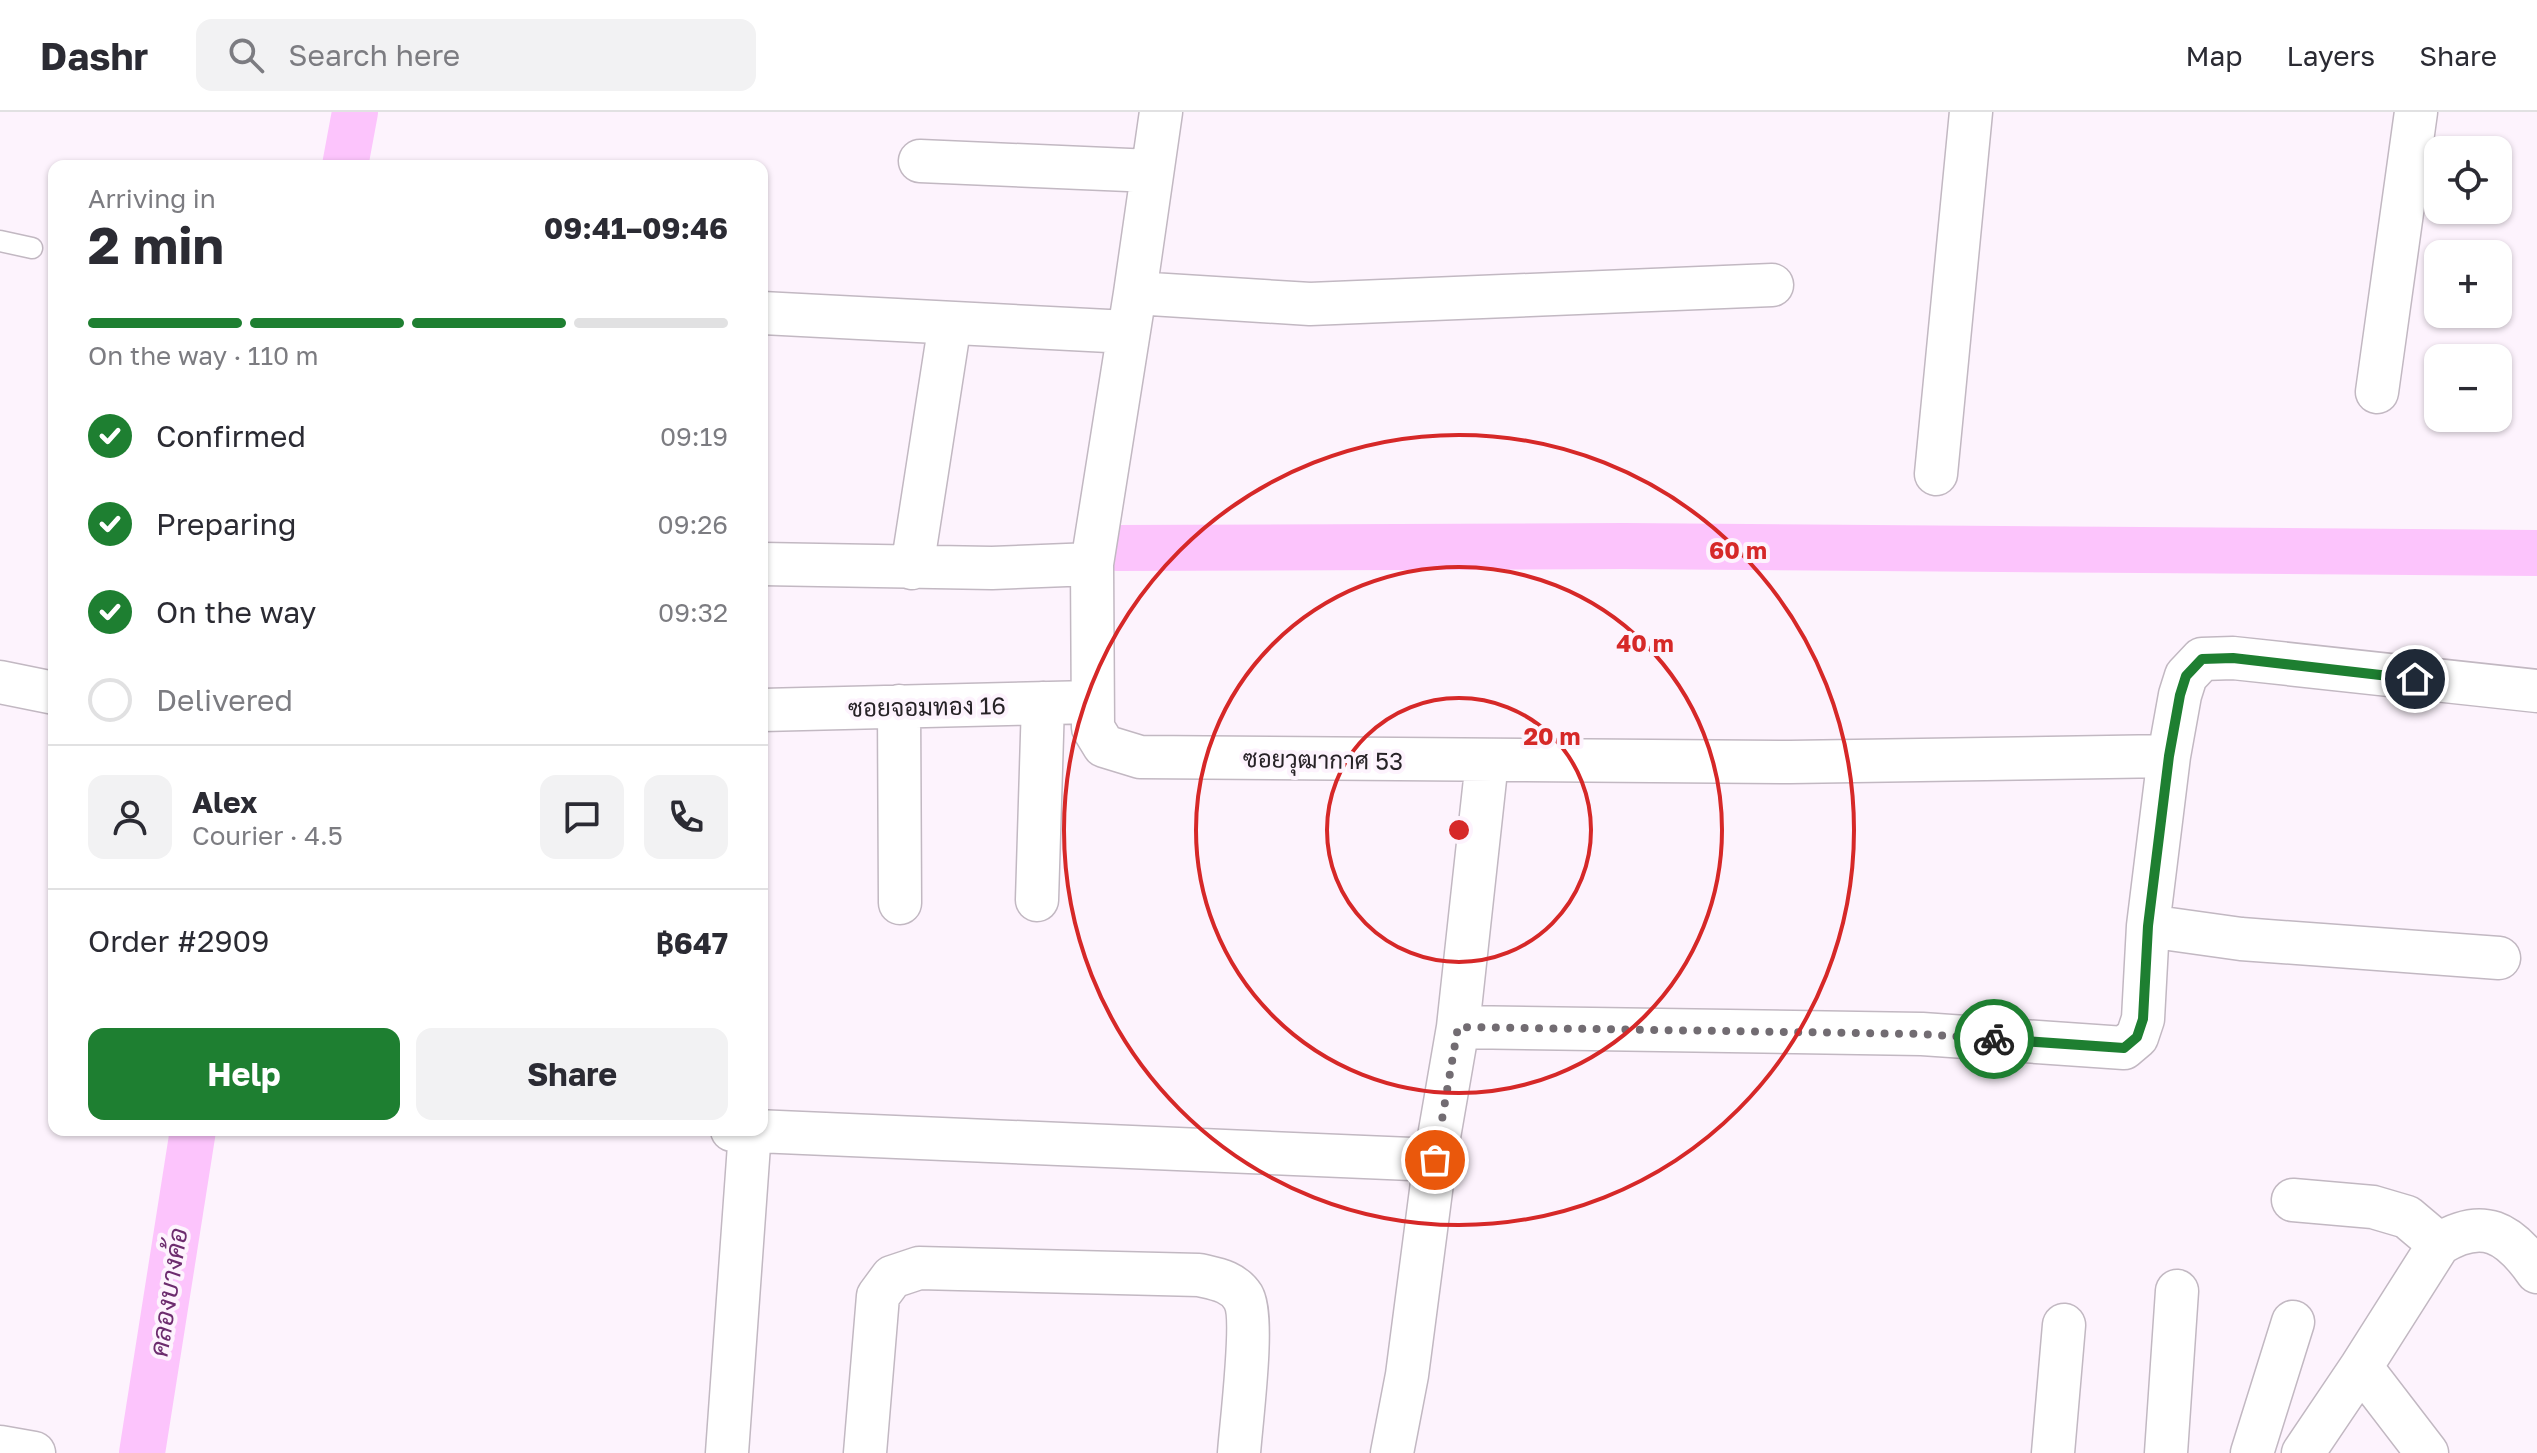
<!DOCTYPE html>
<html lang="en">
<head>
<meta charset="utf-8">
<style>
	body { margin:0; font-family:"Golos Text",Sarabun,sans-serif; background:#f2f2f3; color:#2b2b33; height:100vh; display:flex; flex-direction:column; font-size:30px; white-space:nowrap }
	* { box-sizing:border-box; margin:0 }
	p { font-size:26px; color:#7c7c81 }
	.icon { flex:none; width:44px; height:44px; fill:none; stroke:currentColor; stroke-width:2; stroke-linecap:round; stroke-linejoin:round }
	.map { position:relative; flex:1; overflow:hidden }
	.panel { position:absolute; left:48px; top:48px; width:720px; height:976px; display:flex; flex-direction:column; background:#fff; border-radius:16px; box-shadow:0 2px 6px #0004 }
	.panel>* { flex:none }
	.buttons { position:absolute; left:2424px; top:24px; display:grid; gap:16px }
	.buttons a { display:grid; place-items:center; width:88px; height:88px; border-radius:16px; background:#fff; box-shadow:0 2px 6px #0004; font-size:40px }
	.pin { position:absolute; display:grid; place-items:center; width:68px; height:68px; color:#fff; margin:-34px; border:4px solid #fff; border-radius:50%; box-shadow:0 2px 8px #0007 }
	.courier { position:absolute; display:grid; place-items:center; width:80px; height:80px; margin:-40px; border:6px solid #1e7f31; border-radius:50%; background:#fff; color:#222; box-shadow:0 2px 10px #0007 }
	.overview em { font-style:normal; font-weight:700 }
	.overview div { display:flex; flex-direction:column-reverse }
	.overview { display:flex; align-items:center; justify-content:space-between; height:136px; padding:0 40px }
	h1 { font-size:52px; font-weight:700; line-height:60px }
	.bar { display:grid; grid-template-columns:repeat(4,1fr); gap:12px 8px; align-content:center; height:96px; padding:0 40px }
	.bar i { height:10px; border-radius:6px; background:#e1e1e2 }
	.bar .selected { background:#1e7f31 }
	.bar p { grid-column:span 4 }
	.line { display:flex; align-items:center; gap:20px; padding:0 40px; border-top:2px solid #e1e1e2 }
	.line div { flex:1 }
	.round { display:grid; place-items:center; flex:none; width:84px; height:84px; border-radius:16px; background:#f2f2f3 }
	ol { padding:0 40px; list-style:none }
	li { display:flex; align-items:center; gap:24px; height:88px }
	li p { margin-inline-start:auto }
	li .icon { padding:8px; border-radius:50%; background:#1e7f31; color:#fff; stroke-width:4 }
	li:last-child { color:#7c7c81 }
	li i { width:44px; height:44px; border:4px solid #e1e1e2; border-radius:50% }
	.primary-button { display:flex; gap:16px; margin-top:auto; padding:16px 40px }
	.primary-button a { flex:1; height:92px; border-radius:16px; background:#1e7f31; color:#fff; font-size:32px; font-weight:700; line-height:92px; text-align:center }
	.primary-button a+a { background:#f2f2f3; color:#2b2b33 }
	header { display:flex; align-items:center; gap:48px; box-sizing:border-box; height:112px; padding:0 40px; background:#fff; border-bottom:2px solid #e1e1e2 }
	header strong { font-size:38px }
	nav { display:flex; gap:44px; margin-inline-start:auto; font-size:28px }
	.search { width:560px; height:72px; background:#f2f2f3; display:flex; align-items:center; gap:20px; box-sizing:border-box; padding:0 28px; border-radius:16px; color:#7c7c81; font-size:30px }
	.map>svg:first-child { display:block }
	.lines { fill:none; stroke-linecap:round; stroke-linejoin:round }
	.canal { stroke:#fcc4fc; stroke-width:46 }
	.lane-casing { stroke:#c2b8c2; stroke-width:23 }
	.street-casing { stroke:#c2b8c2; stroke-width:45 }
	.lane { stroke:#fff; stroke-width:20 }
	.street { stroke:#fff; stroke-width:42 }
	.done { stroke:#726c72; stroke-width:8; stroke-dasharray:0 14.4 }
	.route { stroke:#1e7f31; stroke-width:10 }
	.ring { fill:none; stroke:#d62828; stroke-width:4 }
	.labels { text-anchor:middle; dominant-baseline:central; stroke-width:8; stroke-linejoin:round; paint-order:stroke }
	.street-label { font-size:24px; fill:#272327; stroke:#fdf3fd }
	.water-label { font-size:26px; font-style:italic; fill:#6c2c6e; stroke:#fdf3fd }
	.centre { fill:#d62828; stroke:#fdf3fd; stroke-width:4 }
	.ring-label { font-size:24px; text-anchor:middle; font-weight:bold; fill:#d62828; stroke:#fdf3fd; stroke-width:8; stroke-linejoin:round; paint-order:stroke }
</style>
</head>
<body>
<header>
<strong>Dashr</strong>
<div class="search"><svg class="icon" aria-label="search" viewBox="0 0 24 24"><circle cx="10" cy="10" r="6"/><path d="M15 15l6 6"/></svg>Search here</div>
<nav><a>Map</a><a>Layers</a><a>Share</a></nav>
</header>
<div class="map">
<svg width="2537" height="1341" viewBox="0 0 2537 1341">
	<rect width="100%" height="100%" fill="#fdf3fd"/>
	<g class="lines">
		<path class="canal" d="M345 54 355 0
			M1117 436 1624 434 2537 441
			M142 1341 193 1018"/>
		<g class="lane-casing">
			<path id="lane" d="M0 129 32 136"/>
		</g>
		<g class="street-casing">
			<path id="street" d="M1161 0 1135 181 1092 452 1093 616 1104 634 1140 645 1790 650 2169 644
				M920 49 1152 59
				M1135 181 1310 192 1772 173
				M762 201 1128 220
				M2377 280 2416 0
				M1936 362 1971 0
				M762 452 992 456 1092 452
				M912 456 950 211
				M0 570 54 581
				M899 594 900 791
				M762 598 1092 590
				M1037 788 1043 591
				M2148 814 2241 827 2499 846
				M1458 915 1922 922 2124 936 2137 925 2143 907 2148 814 2169 644 2180 583 2186 564 2202 547 2233 546 2537 579
				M732 1018 1435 1048
				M2293 1088 2373 1095 2407 1105 2439 1132
				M2361 1255 2427 1341
				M0 1335 34 1341
				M727 1341 750 1019
				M865 1341 878 1184 892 1165 919 1156 1199 1163C1216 1167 1233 1169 1243 1185 1255 1205 1241 1312 1239 1341
				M1392 1341 1407 1263 1435 1048 1458 915 1487 649
				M2053 1341 2064 1213
				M2166 1341 2177 1179
				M2252 1341 2293 1210
				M2303 1341 2361 1255 2439 1132C2483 1105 2509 1120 2537 1160"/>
		</g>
		<use href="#lane" class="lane"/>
		<use href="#street" class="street"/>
	</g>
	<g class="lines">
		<path class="done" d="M1435 1048 1458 915 1922 922 1994 927"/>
		<path class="route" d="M1994 927 2124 936 2137 925 2143 907 2148 814 2169 644 2180 583 2186 564 2202 547 2233 546 2415 567"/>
	</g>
	<g class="ring">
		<circle cx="1459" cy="718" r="132"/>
		<circle cx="1459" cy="718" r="263"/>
		<circle cx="1459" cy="718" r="395"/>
	</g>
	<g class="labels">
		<g class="street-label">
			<text transform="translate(927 594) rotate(-1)">ซอยจอมทอง 16</text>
			<text transform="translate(1323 647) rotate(1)">ซอยวุฒากาศ 53</text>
		</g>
		<g class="water-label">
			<text transform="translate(168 1180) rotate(-81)">คลองบางค้อ</text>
		</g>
	</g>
	<circle cx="1459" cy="718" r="12" class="centre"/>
	<g class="ring-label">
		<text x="1738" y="447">60 m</text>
		<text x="1645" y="540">40 m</text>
		<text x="1552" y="633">20 m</text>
	</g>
</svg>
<div class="buttons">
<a><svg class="icon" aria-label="locate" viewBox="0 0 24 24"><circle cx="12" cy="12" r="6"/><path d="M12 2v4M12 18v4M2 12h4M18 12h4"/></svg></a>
<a>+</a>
<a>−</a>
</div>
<div class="pin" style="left:1435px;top:1048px;background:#ea580c"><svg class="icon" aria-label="bag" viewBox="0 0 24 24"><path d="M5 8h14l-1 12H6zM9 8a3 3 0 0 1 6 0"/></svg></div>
<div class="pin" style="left:2415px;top:567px;background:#1f2937"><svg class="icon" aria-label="home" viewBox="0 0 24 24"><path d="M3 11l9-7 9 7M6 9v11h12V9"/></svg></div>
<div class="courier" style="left:1994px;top:927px"><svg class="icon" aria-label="bike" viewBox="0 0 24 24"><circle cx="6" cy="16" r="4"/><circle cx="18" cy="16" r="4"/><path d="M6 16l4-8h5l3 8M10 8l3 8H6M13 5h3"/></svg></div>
<section class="panel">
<div class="overview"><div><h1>2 min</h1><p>Arriving in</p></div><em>09:41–09:46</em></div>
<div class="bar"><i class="selected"></i><i class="selected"></i><i class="selected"></i><i></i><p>On the way · 110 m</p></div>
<ol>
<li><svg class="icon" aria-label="check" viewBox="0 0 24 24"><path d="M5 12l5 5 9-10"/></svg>Confirmed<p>09:19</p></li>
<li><svg class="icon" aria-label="check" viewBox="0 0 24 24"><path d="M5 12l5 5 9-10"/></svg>Preparing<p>09:26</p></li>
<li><svg class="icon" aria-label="check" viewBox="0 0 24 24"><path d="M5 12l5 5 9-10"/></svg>On the way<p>09:32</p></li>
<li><i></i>Delivered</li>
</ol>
<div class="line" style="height:144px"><a class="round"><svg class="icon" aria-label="person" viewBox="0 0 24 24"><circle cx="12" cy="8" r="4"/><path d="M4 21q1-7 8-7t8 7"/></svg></a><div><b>Alex</b><p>Courier · 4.5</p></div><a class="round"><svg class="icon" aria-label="chat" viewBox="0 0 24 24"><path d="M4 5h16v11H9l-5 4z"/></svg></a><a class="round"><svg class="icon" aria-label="phone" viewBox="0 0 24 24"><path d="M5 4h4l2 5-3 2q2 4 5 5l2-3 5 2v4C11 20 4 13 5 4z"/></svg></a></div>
<div class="line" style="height:104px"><div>Order #2909</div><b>฿647</b></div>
<div class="primary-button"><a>Help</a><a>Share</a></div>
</section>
</div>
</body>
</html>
